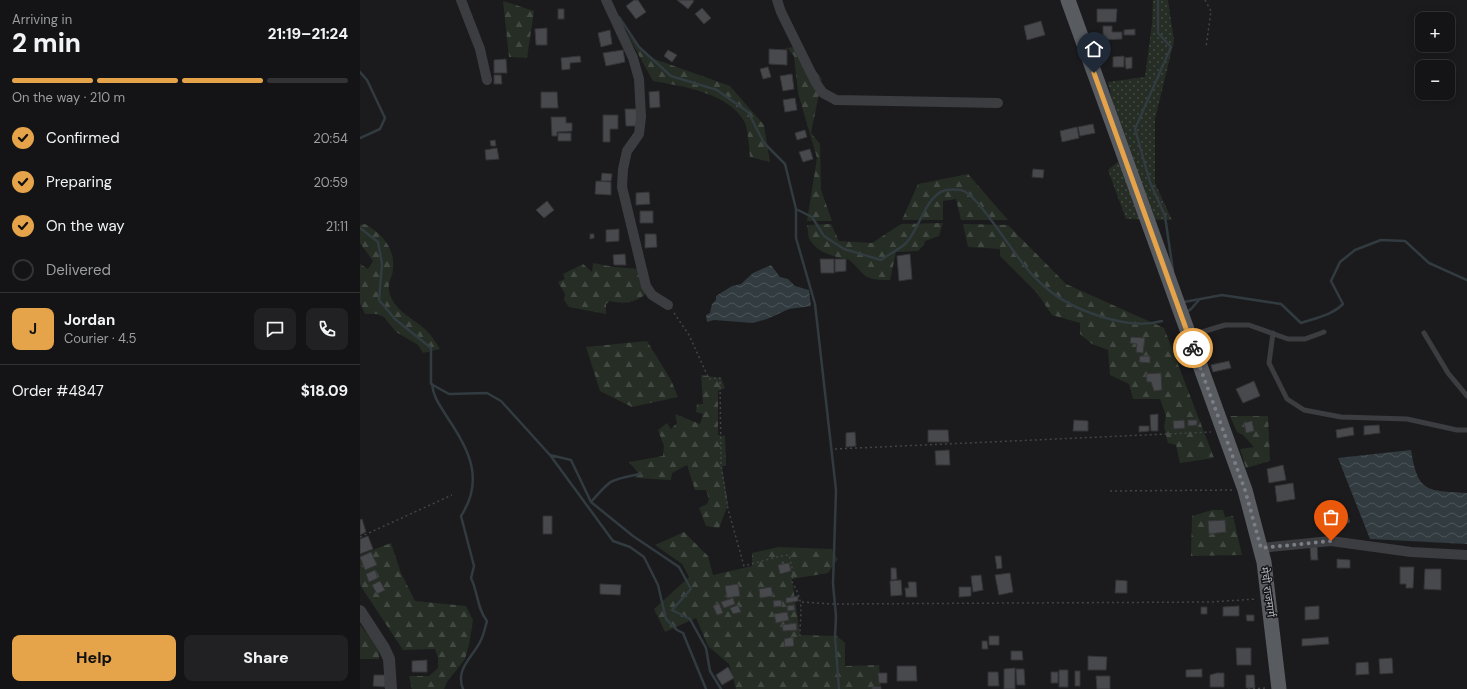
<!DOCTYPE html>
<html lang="en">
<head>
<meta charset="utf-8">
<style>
	body { margin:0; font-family:"DM Sans","Noto Sans Devanagari",sans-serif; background:#212123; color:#f1f3f6; height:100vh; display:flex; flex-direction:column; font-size:15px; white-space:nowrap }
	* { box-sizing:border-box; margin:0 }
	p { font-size:13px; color:#9d9ea1 }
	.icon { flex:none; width:22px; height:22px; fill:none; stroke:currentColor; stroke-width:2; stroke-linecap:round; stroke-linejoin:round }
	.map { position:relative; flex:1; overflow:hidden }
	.side { display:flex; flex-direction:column; background:#141416; width:360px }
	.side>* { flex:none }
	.fabs { position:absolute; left:1055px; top:12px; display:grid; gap:8px }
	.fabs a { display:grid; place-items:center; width:40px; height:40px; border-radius:8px; background:#141416; box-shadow:0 2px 10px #0003,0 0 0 1px #333335; font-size:20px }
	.pin { position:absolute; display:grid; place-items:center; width:34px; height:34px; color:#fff; margin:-41px -17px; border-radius:50% 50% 50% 0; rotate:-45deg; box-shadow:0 0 4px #0007 }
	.pin .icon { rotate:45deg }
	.courier { position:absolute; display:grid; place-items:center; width:40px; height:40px; margin:-20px; border:3px solid #e5a34a; border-radius:50%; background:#fff; color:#222; box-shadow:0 1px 5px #0007 }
	.headline em { font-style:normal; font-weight:800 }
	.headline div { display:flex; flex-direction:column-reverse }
	.headline { display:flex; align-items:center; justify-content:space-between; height:68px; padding:0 12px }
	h1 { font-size:26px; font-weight:800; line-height:30px }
	.bar { display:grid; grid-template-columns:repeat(4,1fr); gap:6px 4px; align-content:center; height:48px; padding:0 12px }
	.bar i { height:5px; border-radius:3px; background:#333335 }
	.bar .active { background:#e5a34a }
	.bar p { grid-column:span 4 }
	.line { display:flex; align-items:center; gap:10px; padding:0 12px; border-top:1px solid #333335 }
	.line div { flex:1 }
	.round { display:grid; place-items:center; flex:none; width:42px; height:42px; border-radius:8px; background:#212123 }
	ol { padding:0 12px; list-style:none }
	li { display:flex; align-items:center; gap:12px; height:44px }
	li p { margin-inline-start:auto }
	li .icon { padding:4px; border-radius:50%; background:#e5a34a; color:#111; stroke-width:4 }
	li:last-child { color:#9d9ea1 }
	li i { width:22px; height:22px; border:2px solid #333335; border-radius:50% }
	.cta { display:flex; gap:8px; margin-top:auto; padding:8px 12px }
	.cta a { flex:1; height:46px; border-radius:8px; background:#e5a34a; color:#111; font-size:16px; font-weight:800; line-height:46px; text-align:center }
	.cta a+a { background:#212123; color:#f1f3f6 }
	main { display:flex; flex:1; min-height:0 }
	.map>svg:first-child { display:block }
	.grass { fill:url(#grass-dots) }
	.forest { fill:url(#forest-firs) }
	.water { fill:url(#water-waves) }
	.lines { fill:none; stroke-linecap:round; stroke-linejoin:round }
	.stream { stroke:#313b40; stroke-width:2.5 }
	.building { fill:#48494d; stroke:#353538 }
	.path { stroke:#424448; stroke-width:1.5; stroke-dasharray:2 3; stroke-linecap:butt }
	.service { stroke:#3c3d41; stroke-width:5 }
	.minor { stroke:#3c3d41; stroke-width:10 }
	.tertiary { stroke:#3c3d41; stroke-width:12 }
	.primary { stroke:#585b60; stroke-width:15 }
	.done { stroke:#7b7e84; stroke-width:4; stroke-dasharray:0 7.2 }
	.route { stroke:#e5a34a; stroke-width:5 }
	.labels { text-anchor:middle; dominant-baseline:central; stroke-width:3; stroke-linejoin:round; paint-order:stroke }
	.street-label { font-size:11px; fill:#aeb3bb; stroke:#161618 }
</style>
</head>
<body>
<main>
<section class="side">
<div class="headline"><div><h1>2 min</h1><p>Arriving in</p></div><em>21:19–21:24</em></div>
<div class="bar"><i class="active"></i><i class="active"></i><i class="active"></i><i></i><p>On the way · 210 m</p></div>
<ol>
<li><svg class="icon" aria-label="check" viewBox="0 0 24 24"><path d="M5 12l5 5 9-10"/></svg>Confirmed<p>20:54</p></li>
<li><svg class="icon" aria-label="check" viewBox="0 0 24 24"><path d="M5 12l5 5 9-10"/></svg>Preparing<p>20:59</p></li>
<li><svg class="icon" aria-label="check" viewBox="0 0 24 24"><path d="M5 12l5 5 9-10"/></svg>On the way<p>21:11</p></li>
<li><i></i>Delivered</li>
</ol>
<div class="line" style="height:72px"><b class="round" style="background:#e5a34a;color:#111">J</b><div><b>Jordan</b><p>Courier · 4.5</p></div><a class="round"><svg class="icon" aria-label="chat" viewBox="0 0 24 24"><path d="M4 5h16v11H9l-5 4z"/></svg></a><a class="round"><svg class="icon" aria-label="phone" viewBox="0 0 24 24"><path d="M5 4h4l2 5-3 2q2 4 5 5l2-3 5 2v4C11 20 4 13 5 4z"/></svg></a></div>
<div class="line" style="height:52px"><div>Order #4847</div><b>$18.09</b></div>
<div class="cta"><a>Help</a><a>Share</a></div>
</section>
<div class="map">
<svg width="1107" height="689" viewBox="0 0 1107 689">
	<defs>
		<pattern id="grass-dots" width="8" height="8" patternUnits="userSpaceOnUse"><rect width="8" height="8" fill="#252d25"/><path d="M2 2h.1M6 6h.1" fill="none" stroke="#424943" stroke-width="1.8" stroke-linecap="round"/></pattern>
		<pattern id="forest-firs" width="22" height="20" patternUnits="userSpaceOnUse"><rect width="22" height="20" fill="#252d25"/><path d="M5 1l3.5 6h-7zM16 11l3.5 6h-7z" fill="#424943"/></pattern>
		<pattern id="water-waves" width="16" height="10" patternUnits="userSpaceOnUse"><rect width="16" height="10" fill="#313b40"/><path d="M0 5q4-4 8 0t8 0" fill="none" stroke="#4c555a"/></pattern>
	</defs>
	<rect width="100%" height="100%" fill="#1b1b1d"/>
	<path class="grass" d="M793 0H808L814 41 795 119V183L812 220 766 219 748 170 765 156 748 82 785 77 792 24Z"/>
	<path class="forest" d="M143 1 174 11 167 58 149 57Z
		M266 32 289 57 370 86 404 125 410 162 390 157C389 148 388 128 384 121 368 93 322 86 293 81Z
		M436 47 462 79 451 133 460 144 461 190 472 221H447L457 158 438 93 434 56 428 49 424 48Z
		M608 174 648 220H601L596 199 583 201V220H542L558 184Z
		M583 223 579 236 565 241 564 245 558 251 536 252 530 280C499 280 508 275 488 259 474 257 456 253 449 238 448 235 448 229 447 225L471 224 479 241 512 243 541 224Z
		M5 224C21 233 35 247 33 268 33 279 26 280 30 295 37 313 55 319 67 331 72 336 76 343 80 349L63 353 58 345 36 332 24 317 17 314H5L0 303V264L8 269 13 261 0 243V225Z
		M603 224 648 225 706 284 804 328 854 458 820 463 816 445 808 443 804 427 806 416 800 399H773L769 384 750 375 748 350 732 344 720 334V323L692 315 677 293 640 256V249L608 247Z
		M233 263 254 267 280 269 290 289C280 302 266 305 250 301L246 304V314L209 307 204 300 205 294 198 282 205 279 203 274 223 264 232 272Z
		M287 341 311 380 318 397 272 407 240 391 226 347Z
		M341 375 361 378 365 388 358 391V435L365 436 366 466H362L368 505 359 528 346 526 339 508 347 504 349 499 346 490H335L327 465 312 473 311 480 275 478 278 473 269 462 303 456 304 446 298 430 307 423 311 429 317 423 315 414 340 424 343 414 336 412 337 404H343Z
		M870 416H908L910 461 886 468 880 449 894 447 883 435 877 432Z
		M852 510H863L865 517 873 516 882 555 831 556 832 516Z
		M324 532 348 556 353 575 392 566V553L419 547 472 549 474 555 478 559 468 573 432 579 440 635 477 636 485 643V666L519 665 521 689H376L369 664 348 646 336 618 305 632 294 609 329 577 322 564 295 545Z
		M31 543 41 573 55 601 106 606 113 620 109 645 105 659 87 682 84 689H52L49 676H69L78 668V658L75 649 43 650 0 585V555Z
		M0 625 19 648V659H0Z"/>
	<path class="water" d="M411 265 420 277 428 279 435 286 449 290 451 306 429 309 407 319 393 323 354 320 347 322 346 315 350 313 352 304 356 300V296L372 286 381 284 393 273Z
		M1051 450C1058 494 1067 490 1107 493V544L1010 539 978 458Z"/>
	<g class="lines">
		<path class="stream" d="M798 0V33L811 47 775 129 790 182 805 216 813 271
			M259 17 279 47 311 76 357 90 388 112 404 143 425 164 436 209 452 217 464 236 484 249 521 260C529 254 540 249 546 243 559 230 565 198 583 191 587 189 600 189 604 191 615 198 623 209 631 220 648 242 663 268 684 286 710 310 768 331 802 321
			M0 72 7 80 25 118 20 129 0 138
			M436 209V238L455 304 476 490 473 584 476 616 475 637 479 689
			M0 228 18 242 22 264 19 300 35 319 71 348V384L89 394 127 393 141 401 190 455 211 460 231 502 273 536 319 567 331 589 312 610 330 619 346 648 350 671 361 689
			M824 302 862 295 921 304 941 323C956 318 972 315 983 304L971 281 980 262 995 250 1021 240 1045 241 1069 263 1107 280
			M827 312 831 309 839 300
			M72 384C73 398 82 408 89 420 110 451 124 481 101 516L114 566 111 578C118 592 117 609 127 621 125 627 124 635 120 642 112 658 95 669 103 689
			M190 455 253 541 270 547 284 557 298 585 306 619 317 630 323 633 346 689
			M231 502C252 478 250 480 280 474"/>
	</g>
	<path class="building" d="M274 0H278L286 12 276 19 266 6Z
		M317 0H332L334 1 328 9Z
		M342 8 351 18 344 24 335 14Z
		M198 9H204V19H198Z
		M737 9H757L756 22H737Z
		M681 21 685 35 667 40 664 26Z
		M743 26H752V32H762V39L743 40Z
		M187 28V45H176L175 29Z
		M775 29V35H764V30Z
		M250 30 252 44 241 47 238 33Z
		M409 49 427 50V65L409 64Z
		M263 50 265 62 246 66 243 53Z
		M308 50 317 55 312 62 304 56Z
		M220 56 221 62 210 63V69L202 70 201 58Z
		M764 56V67H753V57Z
		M772 57V68L766 69 765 58Z
		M146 59 147 73H134V60Z
		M408 67 411 77 403 79 400 69Z
		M432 74 434 89 423 91 420 76Z
		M134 75H141L142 84H134Z
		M299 91 300 107 290 108 289 92Z
		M181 92H197L198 108H181Z
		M435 98 437 110 425 112 423 100Z
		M265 109H278V126H266Z
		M243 115H258V129H250V142H243Z
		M191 117H206V123H212V131L197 132V136H192Z
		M733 124 735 133 720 136 718 127Z
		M717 127 719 138 702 142 700 131Z
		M445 130 447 137 437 140 435 133Z
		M198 133H211V141H198Z
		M135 140 136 146H131L130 141Z
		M137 148 139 159 126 160 125 150Z
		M450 149 453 159 443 162 439 152Z
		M673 169 684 170 683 178 672 177Z
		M242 173 252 174 251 181H241Z
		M236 181 251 182V195L235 194Z
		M289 192 290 204 276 205V193Z
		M187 201 194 210 184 218 176 210Z
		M280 211H293V223H280Z
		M259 229V241L246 242V230Z
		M230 234H234V238L230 239Z
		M285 234H296L297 247 285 248Z
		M265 254 266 265H254L253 255Z
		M550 254 552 279 539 281 537 256Z
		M460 259H474V273H461Z
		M475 259H486V271L475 272Z
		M771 337 785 338 783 353 776 352 777 344 770 343Z
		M780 356H790V363L779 362Z
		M869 361 871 368 853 372 851 365Z
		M801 373 802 390 794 391 791 382H787L786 374Z
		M894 381 900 396 883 403 876 389Z
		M798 414V431H791L790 415Z
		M714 420 728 421V431H713Z
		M824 420 825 428 814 429 813 421Z
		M828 420H837V425L828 426Z
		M892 421 894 431 886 433 884 423Z
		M1019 425 1020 433 1004 435V426Z
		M779 426H789V431L779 432Z
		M993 427 994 435 977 438 976 430Z
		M568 430H588L589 442H568Z
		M495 432 496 446 486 447V433Z
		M589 450 590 465H576L575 451Z
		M923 465 926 480 909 483 907 469Z
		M933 483 935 499 917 502 915 486Z
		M183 516H192V534H183Z
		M988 517 990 522 981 526 978 520Z
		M2 519 6 532 0 535V520Z
		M865 520 866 532 849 534 848 521Z
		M8 536 13 549 0 554V539Z
		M957 546 958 560H951L950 547Z
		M11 552 17 565 5 570 0 557Z
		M635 556H641L642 568 637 569Z
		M977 559 990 560V568H977Z
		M429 563 431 571 420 574 418 565Z
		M1040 567H1054L1053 588H1046V584H1040Z
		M531 568H536L537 579 531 580Z
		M1065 569H1081V590L1064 589Z
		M15 570 18 578 9 582 6 574Z
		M650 573 653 592 639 595 635 575Z
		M621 575 623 590 613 592 611 576Z
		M541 580 542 595 531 596 530 581Z
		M756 580 767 581V593H755Z
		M20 581 25 590 17 594 12 585Z
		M548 582H556L557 597H546L545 588H549Z
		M240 584 261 585 260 595 240 594Z
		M378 584 380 596 367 598 365 586Z
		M411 587 413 596 400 598 399 589Z
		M599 587H611V596L599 597Z
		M438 596V601L426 603V598Z
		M373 598 375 604 364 608 361 602Z
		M421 600 422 606 414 607 413 601Z
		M359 603 363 613 357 615 353 606Z
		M378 605 381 612 373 614 370 608Z
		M434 605 435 610 428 611 427 606Z
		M879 606V616H863V607Z
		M959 606V619L945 620V607Z
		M841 607H847V614H841Z
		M427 612 429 620 416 623 414 614Z
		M886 615H894V621H887Z
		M436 623 437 630 423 631 422 625Z
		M629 636H639V645H629Z
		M433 637 434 646 425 647 424 639Z
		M968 637 969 644 942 646V639Z
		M622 641H627L628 649H622Z
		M876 648H891V665H877Z
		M651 651H662L663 660H651Z
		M728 656 747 657 746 670H728Z
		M1032 658 1033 673 1020 674 1019 659Z
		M67 660V672H52V661Z
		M1008 662 1009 674 996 675V663Z
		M537 666H556L557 681H537Z
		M368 667 374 678 362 685 356 675Z
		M655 668V689H644V669Z
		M656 669H664L665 685H657Z
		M842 669V677H826V670Z
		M699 670H708V687H699Z
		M715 671H720V686H715Z
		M628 672H638L639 686H628Z
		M691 672H698V683H691Z
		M518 673H527V683H519Z
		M857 673H864V687H850V675Z
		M14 675H26L25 687 13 686Z
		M886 675H894L895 688H886Z
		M736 676H750V689H737Z
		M512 687H521V689H512Z"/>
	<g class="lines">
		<path class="path" d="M845 0 851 11 846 47
			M314 313 329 335 349 379 360 378 361 466 368 509 384 566 420 556 429 555 433 572 432 582C445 603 440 612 440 636
			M475 449 851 432
			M750 491 873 490
			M0 537 92 495
			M442 602 472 604 851 602 896 599
			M888 689 907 688"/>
		<path class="service" d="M913 333 909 363 927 399 944 410 981 417 1047 419 1097 430H1107
			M1064 333 1088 373 1107 396
			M832 335 865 325H889L928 339H945L964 332"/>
		<path class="minor" d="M101 0 120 49 127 80
			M246 0 273 58 279 79 281 117 279 134 267 151 263 169 262 187 286 286 292 295 308 305
			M417 0 421 12 456 83 463 93 476 100 638 103
			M901 548 971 541 1051 552 1107 555"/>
		<path class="tertiary" d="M0 611 24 648 29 659 31 689"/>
		<path class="primary" d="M708 0 885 490 904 562 919 689"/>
	</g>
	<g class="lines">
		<path class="done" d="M833 348 885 490 901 548 971 541"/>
		<path class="route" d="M734 73 833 348"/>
	</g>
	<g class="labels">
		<g class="street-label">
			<text transform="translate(908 592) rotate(82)">मेची राजमार्ग</text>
		</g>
	</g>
</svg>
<div class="fabs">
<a>+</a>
<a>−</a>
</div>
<div class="pin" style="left:971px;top:541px;background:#ea580c"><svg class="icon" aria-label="bag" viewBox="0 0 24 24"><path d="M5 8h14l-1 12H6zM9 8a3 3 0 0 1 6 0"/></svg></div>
<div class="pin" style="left:734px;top:73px;background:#1f2937"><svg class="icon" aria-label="home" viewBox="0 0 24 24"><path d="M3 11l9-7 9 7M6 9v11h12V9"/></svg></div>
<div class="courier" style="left:833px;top:348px"><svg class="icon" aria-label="bike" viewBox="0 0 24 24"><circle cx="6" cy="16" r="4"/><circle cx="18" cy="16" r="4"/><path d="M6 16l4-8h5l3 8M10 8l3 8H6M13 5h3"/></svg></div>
</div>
</main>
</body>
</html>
